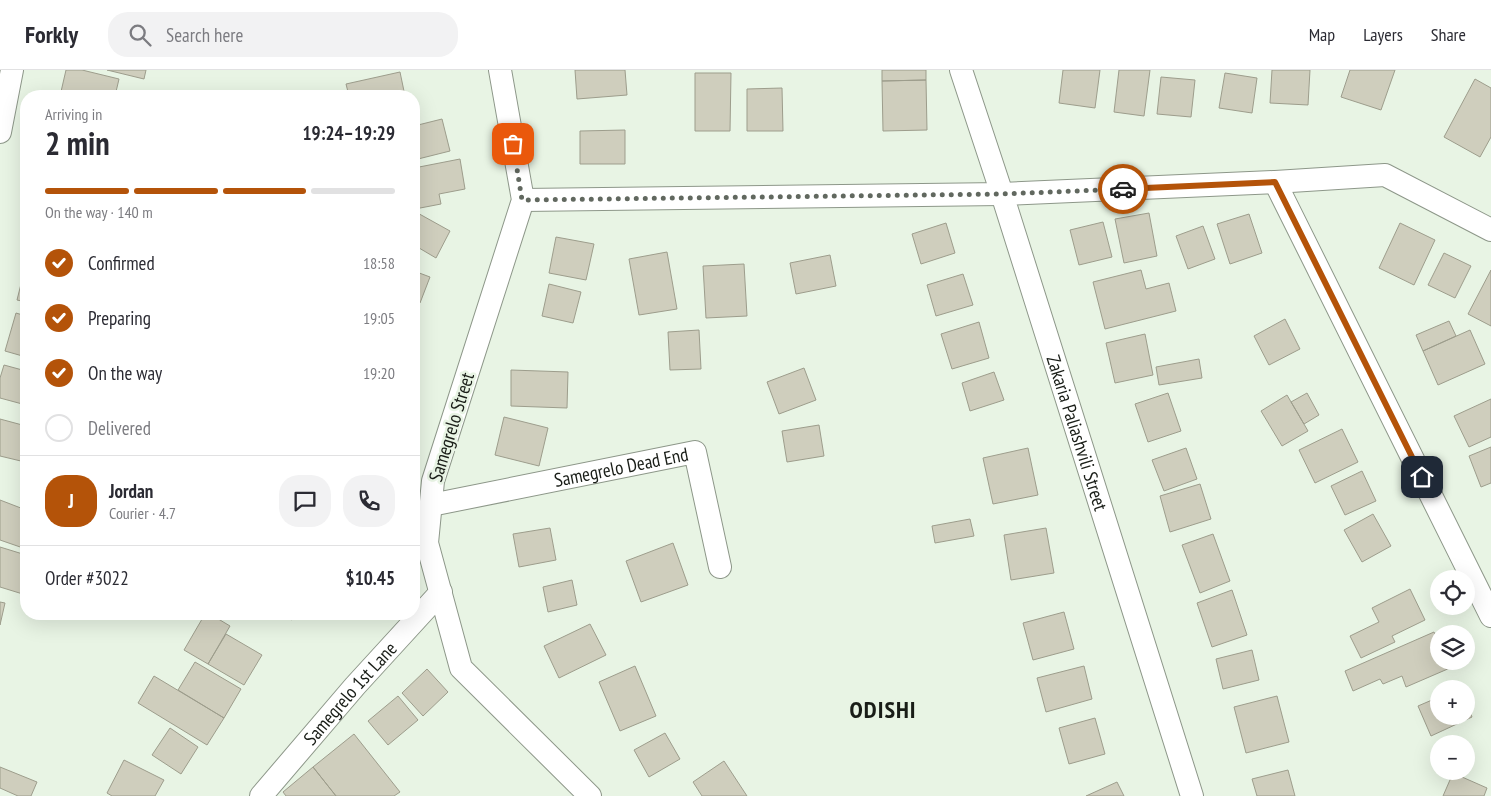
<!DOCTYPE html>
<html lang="en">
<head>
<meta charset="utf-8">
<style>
	body { margin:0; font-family:"PT Sans Narrow",sans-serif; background:#f2f2f3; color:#2b2b33; height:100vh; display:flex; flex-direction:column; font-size:19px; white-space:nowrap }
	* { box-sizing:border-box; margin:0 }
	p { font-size:16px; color:#7c7c81 }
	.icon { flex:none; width:28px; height:28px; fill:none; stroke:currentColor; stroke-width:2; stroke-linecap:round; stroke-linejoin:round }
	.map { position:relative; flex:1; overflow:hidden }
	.sheet { position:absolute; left:20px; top:20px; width:400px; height:530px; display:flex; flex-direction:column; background:#fff; border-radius:20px; box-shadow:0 5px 20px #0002 }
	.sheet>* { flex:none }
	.fabs { position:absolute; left:1430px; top:500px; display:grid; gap:10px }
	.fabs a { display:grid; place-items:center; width:45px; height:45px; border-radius:50%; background:#fff; box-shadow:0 5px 20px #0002; font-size:25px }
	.pin { position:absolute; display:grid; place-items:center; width:42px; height:42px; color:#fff; margin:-21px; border-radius:10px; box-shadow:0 2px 8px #0006 }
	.courier { position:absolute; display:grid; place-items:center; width:50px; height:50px; margin:-25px; border:4px solid #b45309; border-radius:50%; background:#fff; color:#222; box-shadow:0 1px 6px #0007 }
	.head em { font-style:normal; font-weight:800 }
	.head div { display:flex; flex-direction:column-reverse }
	.head { display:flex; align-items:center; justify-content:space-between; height:85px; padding:0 25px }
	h1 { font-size:32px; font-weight:800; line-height:38px }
	.bar { display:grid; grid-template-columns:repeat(4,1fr); gap:8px 5px; align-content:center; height:60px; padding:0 25px }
	.bar i { height:6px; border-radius:4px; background:#e1e1e2 }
	.bar .on { background:#b45309 }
	.bar p { grid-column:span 4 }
	.line { display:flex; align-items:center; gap:12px; padding:0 25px; border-top:1px solid #e1e1e2 }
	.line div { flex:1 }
	.round { display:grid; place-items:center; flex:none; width:52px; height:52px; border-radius:20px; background:#f2f2f3 }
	ol { padding:0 25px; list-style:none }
	li { display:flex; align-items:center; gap:15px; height:55px }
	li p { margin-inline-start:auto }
	li .icon { padding:5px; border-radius:50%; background:#b45309; color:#fff; stroke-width:4 }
	li:last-child { color:#7c7c81 }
	li i { width:28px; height:28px; border:2px solid #e1e1e2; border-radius:50% }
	header { display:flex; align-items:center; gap:30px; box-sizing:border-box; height:70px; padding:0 25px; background:#fff; border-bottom:1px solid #e1e1e2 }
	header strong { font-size:24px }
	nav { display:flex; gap:28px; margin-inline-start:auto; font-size:18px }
	.search { width:350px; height:45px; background:#f2f2f3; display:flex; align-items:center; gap:12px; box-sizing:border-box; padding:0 18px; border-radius:20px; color:#7c7c81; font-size:19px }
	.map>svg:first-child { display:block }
	.building { fill:#cfcebd; stroke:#9d9d8c }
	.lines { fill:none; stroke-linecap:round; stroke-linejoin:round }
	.minor-casing { stroke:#8d9789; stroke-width:24 }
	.minor { stroke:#fff; stroke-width:22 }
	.done { stroke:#61685f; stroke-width:5; stroke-dasharray:0 9 }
	.route { stroke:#b45309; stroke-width:6 }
	.labels { text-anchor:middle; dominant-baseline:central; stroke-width:5; stroke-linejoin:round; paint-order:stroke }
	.street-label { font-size:19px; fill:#191d17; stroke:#e8f4e4 }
	.district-label { font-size:24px; font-weight:bold; letter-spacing:1px; fill:#191d17; stroke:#e8f4e4 }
</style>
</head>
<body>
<header>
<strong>Forkly</strong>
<div class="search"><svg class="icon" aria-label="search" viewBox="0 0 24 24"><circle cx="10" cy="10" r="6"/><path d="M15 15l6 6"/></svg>Search here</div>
<nav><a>Map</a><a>Layers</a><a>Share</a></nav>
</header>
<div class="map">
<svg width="1491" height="726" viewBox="0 0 1491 726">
	<rect width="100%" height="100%" fill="#e8f4e4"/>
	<path class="building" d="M66 0H82L119 9 115 26H60Z
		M107 0H146L144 9Z
		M575 0H625L627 25 577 29Z
		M882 0H926V10L882 11Z
		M1063 0H1100L1095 38 1059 33Z
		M1119 0H1150L1144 46 1114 42Z
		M1272 0H1310L1308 35 1270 33Z
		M1350 0H1395L1381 40 1341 27Z
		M400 2 405 26H349L346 14Z
		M695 3H731L730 61H695Z
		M1225 3 1257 8 1252 43 1219 38Z
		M1161 7 1195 10 1191 47 1157 44Z
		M1475 9 1491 18V67L1480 87 1444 67Z
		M926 10 927 60 883 61 882 11Z
		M782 18 783 61H747V19Z
		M442 49 450 81 418 89 414 71V56Z
		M625 60V94H580V61Z
		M460 89 465 119 439 124 441 134 415 139 414 98Z
		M414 141 450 161 436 188 414 175Z
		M1149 143 1157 186 1124 193 1115 149Z
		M1249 144 1262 183 1230 194 1217 154Z
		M1103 152 1112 187 1079 195 1070 160Z
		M946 153 955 183 921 194 912 164Z
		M1400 153 1435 170 1414 215 1379 198Z
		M1203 156 1215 189 1188 199 1176 166Z
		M556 167 594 174 586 210 549 203Z
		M667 182 677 239 639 245 629 189Z
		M1444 183 1471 196 1455 228 1428 215Z
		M830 185 836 216 796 224 790 193Z
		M26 194V232L17 230Z
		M744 194 747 246 706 248 703 196Z
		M1141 200 1146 219 1169 213 1176 241 1105 259 1093 212Z
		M1491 200V256L1468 244Z
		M414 201 430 207 420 233 414 230Z
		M963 204 973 235 936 246 927 215Z
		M549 214 581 222 573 253 542 246Z
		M16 243 26 246V287L5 281Z
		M1285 249 1300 279 1269 295 1254 266Z
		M1449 251 1456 266 1423 281 1416 265Z
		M979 252 989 288 952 299 941 264Z
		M699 260 701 299 670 300 668 262Z
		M1470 260 1485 294 1438 315 1423 281Z
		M1145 264 1153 305 1115 313 1106 273Z
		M1199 289 1202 308 1159 315 1156 297Z
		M4 295 26 301V335L0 328V308Z
		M804 298 816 330 779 344 767 312Z
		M511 300 568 302 567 338 511 336Z
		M994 302 1004 330 970 341 962 313Z
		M1168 323 1181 361 1148 372 1135 334Z
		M1307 323 1319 345 1304 354 1291 332Z
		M1287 325 1308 361 1282 376 1261 341Z
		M1491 329V367L1469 377 1454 346Z
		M504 347 548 358 539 396 495 385Z
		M0 349 26 356 25 392 0 386Z
		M819 355 824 386 787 392 782 361Z
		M1342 359 1358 392 1315 413 1299 380Z
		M1491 377V413L1481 417 1469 386Z
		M1028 378 1038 425 993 434 983 388Z
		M1186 378 1197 409 1164 421 1152 390Z
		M1362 401 1376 431 1345 445 1331 416Z
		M1200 414 1211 449 1170 462 1160 426Z
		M0 430 26 440V479L0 470Z
		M1373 444 1391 476 1362 492 1344 460Z
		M970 449 974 466 935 473 932 456Z
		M550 458 556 490 519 497 513 464Z
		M1046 458 1054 503 1011 510 1004 465Z
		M1213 464 1230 511 1200 523 1182 475Z
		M673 473 688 515 641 532 626 491Z
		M0 477 26 485V525L0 517Z
		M572 510 577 535 548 542 543 517Z
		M1410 519 1425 550 1392 566 1395 572 1361 588 1350 566 1379 552 1372 538Z
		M1232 520 1247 565 1212 577 1197 533Z
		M0 532 5 533 0 555Z
		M1064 542 1074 579 1033 590 1023 553Z
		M205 544H210L230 556 208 594 184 580Z
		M283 544H296L292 550Z
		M590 554 606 585 559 608 544 576Z
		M1434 562 1439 573V591H1447L1450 598 1406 617 1402 606 1383 614 1380 609 1353 621 1345 601Z
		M226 564 262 585 244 615 208 594Z
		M1252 580 1259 610 1223 619 1216 589Z
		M195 592 241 619 224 648 178 620Z
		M635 596 656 646 620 661 599 612Z
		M1084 596 1092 629 1046 642 1037 608Z
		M427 599 448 622 423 646 402 623Z
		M154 606 224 648 207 675 138 633Z
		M398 626 418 650 388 675 368 651Z
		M1277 626 1289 672 1246 683 1234 637Z
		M1439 627V646H1466V633L1472 647 1431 666 1418 636Z
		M1095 648 1105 684 1069 694 1059 658Z
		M170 658 198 677 181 704 152 685Z
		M665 663 680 689 649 707 634 680Z
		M354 664 400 722 394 726H336L313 697Z
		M124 690 164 710 155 726H112L107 723Z
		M724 691 747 726H702L693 712Z
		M0 697 37 712 31 726H18L0 718Z
		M313 697 336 726H286L283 722Z
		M1288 700 1295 726H1257L1252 709Z
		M1453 703 1487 718 1484 726H1443Z
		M1117 712 1124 726H1086Z"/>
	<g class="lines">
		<g class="minor-casing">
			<g id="minor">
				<path d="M500 0 523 130 433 411 427 473 461 598 590 726"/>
				<path id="s1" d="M961 0 1002 124 1192 726"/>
				<path d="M0 62 12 0"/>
				<path d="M1275 112 1491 546"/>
				<path d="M523 130 1002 124 1275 112 1385 105 1491 160"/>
				<path id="s2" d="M431 435 695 382 720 497"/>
				<path id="s3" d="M261 726 355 616 441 522"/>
			</g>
		</g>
		<use href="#minor" class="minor"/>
	</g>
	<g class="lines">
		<path class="done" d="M513 74 522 130 1002 124 1123 119"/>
		<path class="route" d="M1123 119 1275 112 1422 407"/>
	</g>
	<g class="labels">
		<g class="street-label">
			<text transform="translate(451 357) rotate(-73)">Samegrelo Street</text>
			<text stroke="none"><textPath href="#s1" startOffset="381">Zakaria Paliashvili Street</textPath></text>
			<text stroke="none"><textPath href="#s2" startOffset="194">Samegrelo Dead End</textPath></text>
			<text stroke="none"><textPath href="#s3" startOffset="136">Samegrelo 1st Lane</textPath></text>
		</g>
		<g class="district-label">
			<text x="883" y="639">ODISHI</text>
		</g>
	</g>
</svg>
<div class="fabs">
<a><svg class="icon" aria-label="locate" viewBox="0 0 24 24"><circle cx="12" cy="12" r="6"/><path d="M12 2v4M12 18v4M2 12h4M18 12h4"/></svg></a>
<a><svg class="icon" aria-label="layers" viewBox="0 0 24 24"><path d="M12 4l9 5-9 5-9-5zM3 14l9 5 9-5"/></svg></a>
<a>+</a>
<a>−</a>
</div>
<div class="pin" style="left:513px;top:74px;background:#ea580c"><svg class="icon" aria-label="bag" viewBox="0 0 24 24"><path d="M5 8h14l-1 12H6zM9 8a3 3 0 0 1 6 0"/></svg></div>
<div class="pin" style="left:1422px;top:407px;background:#1f2937"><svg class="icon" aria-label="home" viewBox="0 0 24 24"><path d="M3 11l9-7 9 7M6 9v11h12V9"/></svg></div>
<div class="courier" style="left:1123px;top:119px"><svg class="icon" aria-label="car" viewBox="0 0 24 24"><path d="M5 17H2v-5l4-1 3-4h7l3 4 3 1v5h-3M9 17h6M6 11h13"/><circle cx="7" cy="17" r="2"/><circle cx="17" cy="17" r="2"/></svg></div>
<section class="sheet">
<div class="head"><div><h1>2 min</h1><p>Arriving in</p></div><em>19:24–19:29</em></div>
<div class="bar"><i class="on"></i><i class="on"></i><i class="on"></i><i></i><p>On the way · 140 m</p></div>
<ol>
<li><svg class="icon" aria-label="check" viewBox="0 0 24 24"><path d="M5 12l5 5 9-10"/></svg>Confirmed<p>18:58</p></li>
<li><svg class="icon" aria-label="check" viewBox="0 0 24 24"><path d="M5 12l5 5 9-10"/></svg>Preparing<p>19:05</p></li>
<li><svg class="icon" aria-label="check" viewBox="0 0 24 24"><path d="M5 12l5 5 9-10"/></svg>On the way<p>19:20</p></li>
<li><i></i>Delivered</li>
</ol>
<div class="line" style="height:90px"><b class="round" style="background:#b45309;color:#fff">J</b><div><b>Jordan</b><p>Courier · 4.7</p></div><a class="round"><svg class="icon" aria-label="chat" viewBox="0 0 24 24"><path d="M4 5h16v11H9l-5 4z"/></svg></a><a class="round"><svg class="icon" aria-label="phone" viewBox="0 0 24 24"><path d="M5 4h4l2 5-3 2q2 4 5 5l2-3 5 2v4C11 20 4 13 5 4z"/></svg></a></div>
<div class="line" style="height:65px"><div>Order #3022</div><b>$10.45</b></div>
</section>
</div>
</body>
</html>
